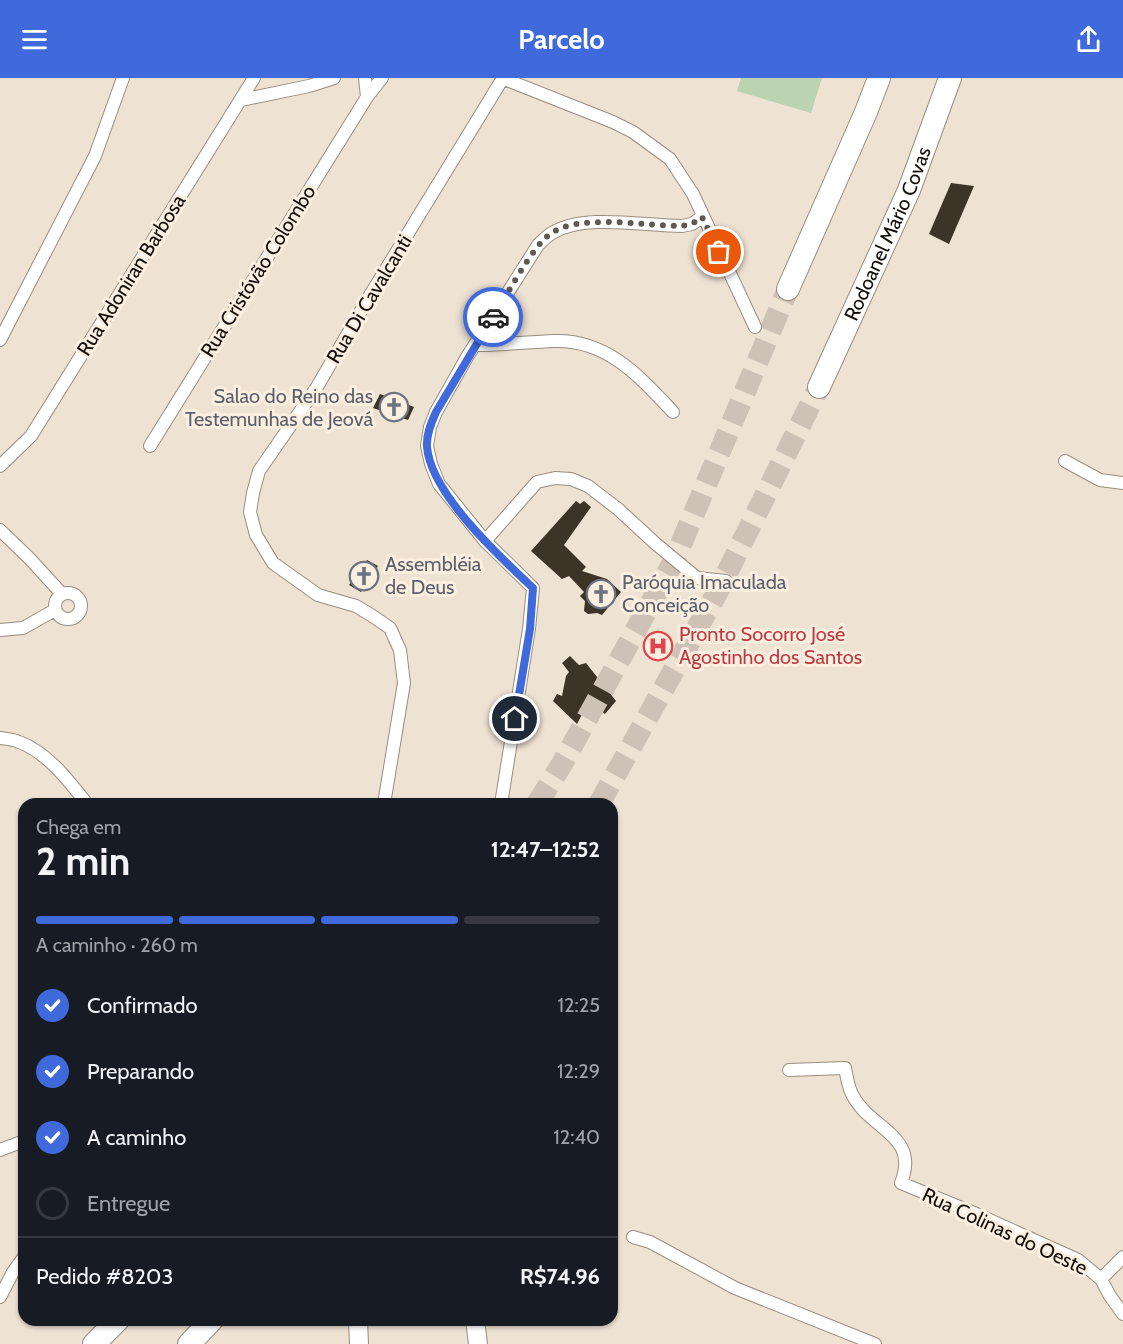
<!DOCTYPE html>
<html lang="pt">
<head>
<meta charset="utf-8">
<style>
	body { margin:0; font-family:Cabin,sans-serif; background:#20242c; color:#f1f3f6; height:100vh; display:flex; flex-direction:column; font-size:22px; white-space:nowrap }
	* { box-sizing:border-box; margin:0 }
	p { font-size:20px; color:#9ea1a6 }
	.icon { flex:none; width:33px; height:33px; fill:none; stroke:currentColor; stroke-width:2; stroke-linecap:round; stroke-linejoin:round }
	.map { position:relative; flex:1; overflow:hidden }
	.sheet { position:absolute; left:18px; top:720px; width:600px; height:528px; display:flex; flex-direction:column; background:#171b24; border-radius:18px; box-shadow:0 2px 4px #0004 }
	.sheet>* { flex:none }
	.pin { position:absolute; display:grid; place-items:center; width:51px; height:51px; color:#fff; margin:-26px; border:3px solid #fff; border-radius:50%; box-shadow:0 2px 6px #0007 }
	.courier { position:absolute; display:grid; place-items:center; width:60px; height:60px; margin:-30px; border:4px solid #406adc; border-radius:50%; background:#fff; color:#222; box-shadow:0 2px 8px #0007 }
	.summary em { font-style:normal; font-weight:700 }
	.summary div { display:flex; flex-direction:column-reverse }
	.summary { display:flex; align-items:center; justify-content:space-between; height:102px; padding:0 18px }
	h1 { font-size:39px; font-weight:700; line-height:45px }
	.bar { display:grid; grid-template-columns:repeat(4,1fr); gap:9px 6px; align-content:center; height:72px; padding:0 18px }
	.bar i { height:8px; border-radius:4px; background:#363941 }
	.bar .active { background:#406adc }
	.bar p { grid-column:span 4 }
	.line { display:flex; align-items:center; gap:15px; padding:0 18px; border-top:2px solid #363941 }
	.line div { flex:1 }
	ol { padding:0 18px; list-style:none }
	li { display:flex; align-items:center; gap:18px; height:66px }
	li p { margin-inline-start:auto }
	li .icon { padding:6px; border-radius:50%; background:#406adc; color:#fff; stroke-width:4 }
	li:last-child { color:#9ea1a6 }
	li i { width:33px; height:33px; border:3px solid #363941; border-radius:50% }
	header { display:flex; justify-content:space-between; align-items:center; height:78px; padding:0 18px; background:#406adc; color:#fff; font-size:27px; font-weight:700 }
	.map>svg:first-child { display:block }
	.green { fill:#bcd3b1 }
	.building { fill:#3d3327 }
	.lines { fill:none; stroke-linecap:round; stroke-linejoin:round }
	.highway-tunnel { stroke:#cdc2b5; stroke-width:22; stroke-dasharray:22 11; stroke-linecap:butt }
	.street-casing { stroke:#988d7f; stroke-width:14 }
	.secondary-casing { stroke:#988d7f; stroke-width:20 }
	.highway-casing { stroke:#988d7f; stroke-width:24 }
	.street { stroke:#fff; stroke-width:12 }
	.secondary { stroke:#fff; stroke-width:18 }
	.highway { stroke:#fff; stroke-width:22 }
	.done { stroke:#605950; stroke-width:6; stroke-dasharray:0 10.8 }
	.route { stroke:#406adc; stroke-width:8 }
	.labels { text-anchor:middle; dominant-baseline:central; stroke-width:6; stroke-linejoin:round; paint-order:stroke }
	.street-label { font-size:20px; fill:#130f0a; stroke:#fcefe0 }
	.worship-label { font-size:20px; fill:#5b616d; stroke:#fcefe0; text-anchor:start }
	.health-label { font-size:20px; fill:#be3a42; stroke:#fcefe0; text-anchor:start }
</style>
</head>
<body>
<header><svg class="icon" aria-label="menu" viewBox="0 0 24 24"><path d="M4 6h16M4 12h16M4 18h16"/></svg>Parcelo<svg class="icon" aria-label="share" viewBox="0 0 24 24"><path d="M12 15V3M7 8l5-5 5 5M5 13v7h14v-7"/></svg></header>
<div class="map">
<svg width="1123" height="1266" viewBox="0 0 1123 1266">
	<rect width="100%" height="100%" fill="#eee2d3"/>
	<path class="green" d="M741 0H822L811 35 737 13Z"/>
	<path class="building" d="M951 105 974 108 949 166 929 156Z
		M380 316 414 329 408 342 373 330Z
		M576 423 580 426 584 423 591 429 564 467 586 489 582 493 607 501 621 514 602 537 597 535 588 536 584 533 585 523 580 518 584 514 569 498 562 501 531 473Z
		M367 482 378 488 361 514 349 507Z
		M570 578 579 587 586 585 616 623 605 636 589 623 577 646 553 623 557 616 562 618 566 598 569 594 562 585Z"/>
	<g class="lines">
		<path class="highway-tunnel" d="M537 726 562 686 674 483 788 211
			M599 726 717 515 819 309"/>
		<g class="street-casing">
			<path id="street" d="M365 0 367 19
				M502 0 613 44 633 54 670 81 693 116 755 249
				M241 22 309 8 334 0
				M0 262 95 78 123 0
				M476 267C502 267 528 264 554 263 607 261 640 299 673 334
				M150 368 367 19 382 0
				M1065 383 1100 402 1123 405
				M0 388 31 358 254 0
				M0 452 30 481 62 516
				M485 463 537 404 555 400 571 401 588 408 618 431 656 466 697 500 726 503
				M55 528a13 13 0 1 1 26 0a13 13 0 1 1-26 0Z
				M0 552 23 550 55 532
				M0 660C6 661 13 661 19 664 47 674 69 703 87 726
				M384 726 404 605 400 572 390 550 371 537 356 528 318 517 273 485 256 457 250 434 253 415 259 393 317 309 369 219 503 0
				M501 726 529 551 533 510 485 463 439 406 431 386 427 368 430 349 436 334 467 279 538 167C542 163 547 158 552 155 585 135 643 148 682 148L692 146 702 139
				M789 992 845 990C847 999 848 1010 853 1018 871 1052 920 1057 901 1105L974 1135 1078 1182 1101 1201 1110 1218 1123 1236
				M0 1072 24 1063
				M633 1159 650 1164 735 1210 875 1266
				M1101 1201 1123 1179
				M0 1219 13 1194 24 1179"/>
		</g>
		<g class="secondary-casing">
			<path id="secondary" d="M358 1242 359 1266
				M475 1242 478 1266"/>
		</g>
		<g class="highway-casing">
			<g id="highway">
				<path d="M788 211 866 34 879 0"/>
				<path id="s1" d="M819 309 909 112 950 0"/>
				<path d="M94 1266 118 1242"/>
				<path d="M189 1266 212 1242"/>
			</g>
		</g>
		<use href="#street" class="street"/>
		<use href="#secondary" class="secondary"/>
		<use href="#highway" class="highway"/>
	</g>
	<g class="lines">
		<path class="done" d="M493 239C506 219 532 169 550 156 579 135 646 148 682 148L692 146 702 139 719 174"/>
		<path class="route" d="M493 239 436 334C431 345 426 357 427 369 431 416 500 479 533 510L530 551 515 641"/>
	</g>
	<defs>
		<g id="church-ring" transform="scale(1.5)"><circle r="9.5" fill="#fcefe0" stroke="#6b7280" stroke-width="1.5"/><path d="M-1.2-6h2.4v3.5h3.3v2.4h-3.3V6h-2.4V-.1h-3.3v-2.4h3.3Z" fill="#6b7280"/></g>
		<g id="hospital-ring" transform="scale(1.5)"><circle r="9.5" fill="#fcefe0" stroke="#e0444e" stroke-width="1.5"/><path d="M-5-5h3v3.5h4V-5h3V5h-3V1.5h-4V5h-3Z" fill="#e0444e"/></g>
	</defs>
	<g fill-rule="evenodd">
		<use href="#church-ring" x="394" y="329"/>
		<use href="#church-ring" x="364" y="498"/>
		<use href="#church-ring" x="601" y="516"/>
		<use href="#hospital-ring" x="658" y="568"/>
	</g>
	<g class="labels">
		<g class="street-label">
			<text stroke="none"><textPath href="#s1" startOffset="168">Rodoanel Mário Covas</textPath></text>
			<text transform="translate(258 193) rotate(-58)">Rua Cristóvão Colombo</text>
			<text transform="translate(131 197) rotate(-58)">Rua Adoniran Barbosa</text>
			<text transform="translate(369 221) rotate(-59)">Rua Di Cavalcanti</text>
			<text transform="translate(1005 1153) rotate(25)">Rua Colinas do Oeste</text>
		</g>
		<g class="worship-label">
			<text x="373" y="318" text-anchor="end">Salao do Reino das<tspan x="373" dy="23">Testemunhas de Jeová</tspan></text>
			<text x="385" y="486">Assembléia<tspan x="385" dy="23">de Deus</tspan></text>
			<text x="622" y="504">Paróquia Imaculada<tspan x="622" dy="23">Conceição</tspan></text>
		</g>
		<g class="health-label">
			<text x="679" y="556">Pronto Socorro José<tspan x="679" dy="23">Agostinho dos Santos</tspan></text>
		</g>
	</g>
</svg>
<div class="pin" style="left:719px;top:174px;background:#ea580c"><svg class="icon" aria-label="bag" viewBox="0 0 24 24"><path d="M5 8h14l-1 12H6zM9 8a3 3 0 0 1 6 0"/></svg></div>
<div class="pin" style="left:515px;top:641px;background:#1f2937"><svg class="icon" aria-label="home" viewBox="0 0 24 24"><path d="M3 11l9-7 9 7M6 9v11h12V9"/></svg></div>
<div class="courier" style="left:493px;top:239px"><svg class="icon" aria-label="car" viewBox="0 0 24 24"><path d="M5 17H2v-5l4-1 3-4h7l3 4 3 1v5h-3M9 17h6M6 11h13"/><circle cx="7" cy="17" r="2"/><circle cx="17" cy="17" r="2"/></svg></div>
<section class="sheet">
<div class="summary"><div><h1>2 min</h1><p>Chega em</p></div><em>12:47–12:52</em></div>
<div class="bar"><i class="active"></i><i class="active"></i><i class="active"></i><i></i><p>A caminho · 260 m</p></div>
<ol>
<li><svg class="icon" aria-label="check" viewBox="0 0 24 24"><path d="M5 12l5 5 9-10"/></svg>Confirmado<p>12:25</p></li>
<li><svg class="icon" aria-label="check" viewBox="0 0 24 24"><path d="M5 12l5 5 9-10"/></svg>Preparando<p>12:29</p></li>
<li><svg class="icon" aria-label="check" viewBox="0 0 24 24"><path d="M5 12l5 5 9-10"/></svg>A caminho<p>12:40</p></li>
<li><i></i>Entregue</li>
</ol>
<div class="line" style="height:78px"><div>Pedido #8203</div><b>R$74.96</b></div>
</section>
</div>
</body>
</html>
